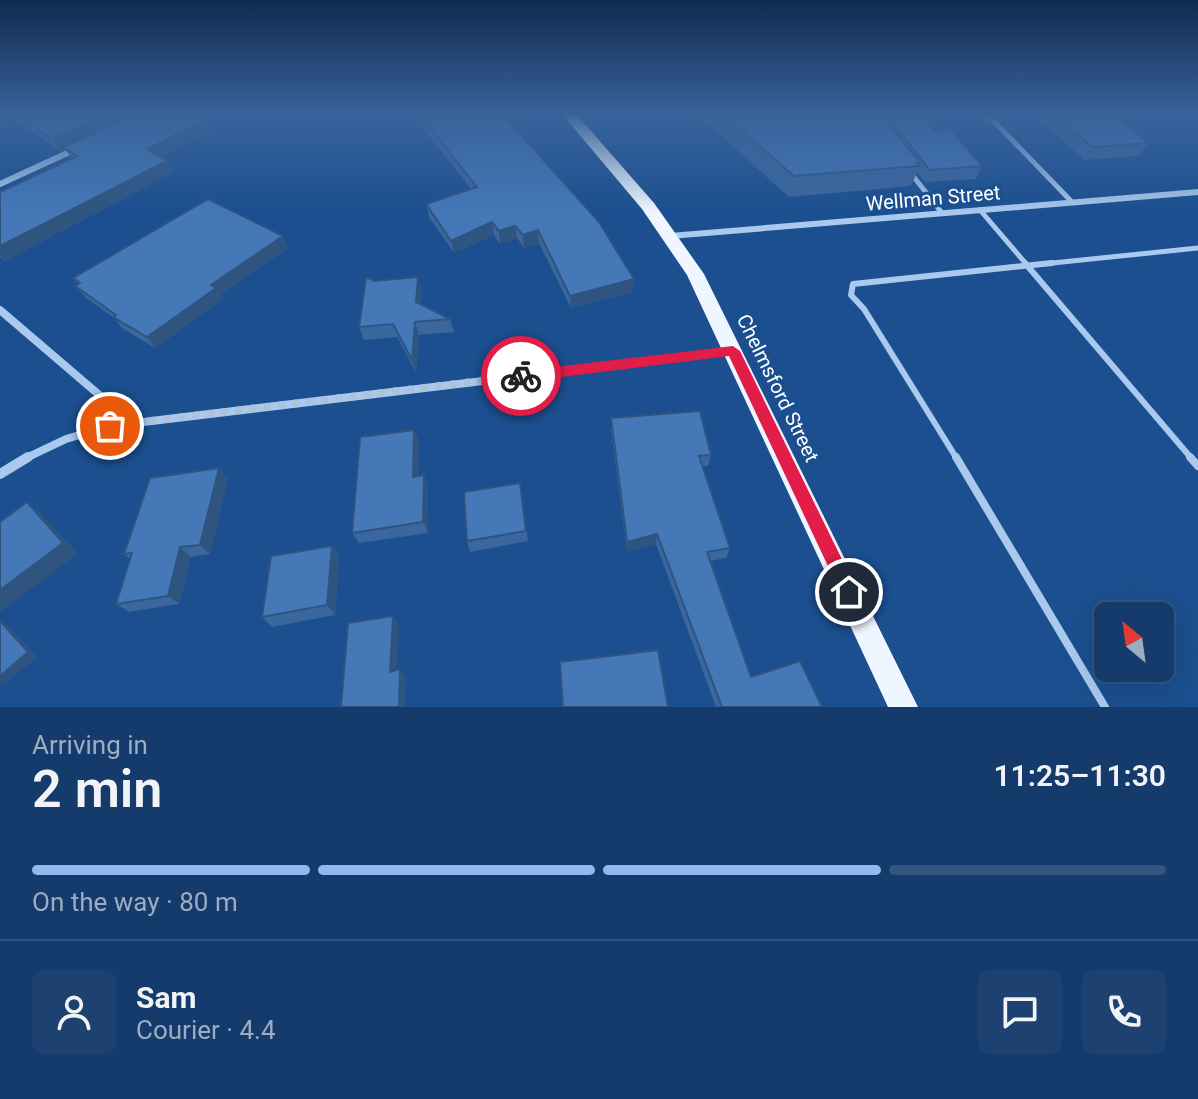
<!DOCTYPE html>
<html lang="en">
<head>
<meta charset="utf-8">
<style>
	body { margin:0; font-family:Roboto,sans-serif; background:#1d4271; color:#f1f3f6; height:100vh; display:flex; flex-direction:column; font-size:30px; white-space:nowrap }
	* { box-sizing:border-box; margin:0 }
	p { font-size:26px; color:#9dadc1 }
	.icon { flex:none; width:44px; height:44px; fill:none; stroke:currentColor; stroke-width:2; stroke-linecap:round; stroke-linejoin:round }
	.map { position:relative; height:707px; overflow:hidden }
	.drawer { display:flex; flex-direction:column; background:#143b6b; flex:1 }
	.drawer>* { flex:none }
	.needle { width:52px; rotate:331deg }
	.tools { position:absolute; left:1094px; top:602px; display:grid; gap:16px }
	.tools a { display:grid; place-items:center; width:80px; height:80px; border-radius:12px; background:#143b6b; box-shadow:0 8px 32px #0002,0 0 0 2px #33557e; font-size:40px }
	.pin { position:absolute; display:grid; place-items:center; width:68px; height:68px; color:#fff; margin:-34px; border:4px solid #fff; border-radius:50%; box-shadow:0 2px 8px #0007 }
	.courier { position:absolute; display:grid; place-items:center; width:80px; height:80px; margin:-40px; border:6px solid #e11d48; border-radius:50%; background:#fff; color:#222; box-shadow:0 2px 10px #0007 }
	.head em { font-style:normal; font-weight:600 }
	.head div { display:flex; flex-direction:column-reverse }
	.head { display:flex; align-items:center; justify-content:space-between; height:136px; padding:0 32px }
	h1 { font-size:52px; font-weight:600; line-height:60px }
	.bar { display:grid; grid-template-columns:repeat(4,1fr); gap:12px 8px; align-content:center; height:96px; padding:0 32px }
	.bar i { height:10px; border-radius:6px; background:#33557e }
	.bar .active { background:#90b9f0 }
	.bar p { grid-column:span 4 }
	.line { display:flex; align-items:center; gap:20px; padding:0 32px; border-top:2px solid #33557e }
	.line div { flex:1 }
	.round { display:grid; place-items:center; flex:none; width:84px; height:84px; border-radius:12px; background:#1d4271 }
	.map>svg:first-child { display:block }
	.lines { fill:none; stroke-linecap:round; stroke-linejoin:round }
	.lane-far2 { stroke:#a9c9ee; stroke-width:5 }
	.lane-far1 { stroke:#a9c9ee; stroke-width:6 }
	.lane { stroke:#a9c9ee; stroke-width:8 }
	.street-far2 { stroke:#a9c9ee; stroke-width:6 }
	.street-far1 { stroke:#a9c9ee; stroke-width:8 }
	.street { stroke:#a9c9ee; stroke-width:10 }
	.primary { fill:#f0f6ff; fill-rule:evenodd }
	.wall { fill:#3a679d }
	.shaded-wall { fill:#305480 }
	.building { fill:#4478b7; stroke:#305480; stroke-width:2 }
	.route { fill:#e11d48 }
	.done { stroke:#afc1d8; stroke-width:8; stroke-dasharray:0 14.4 }
	.labels { text-anchor:middle; dominant-baseline:central; stroke-width:6; stroke-linejoin:round; paint-order:stroke }
	.street-label { font-size:20px; fill:#fff; stroke:#1b4f8f }
</style>
</head>
<body>
<div class="map">
<svg width="1198" height="707" viewBox="0 0 1198 707">
	<rect width="100%" height="100%" fill="#1b4f8f"/>
	<g class="lines">
		<path class="lane-far2" d="M987 114 1072 202
			M910 172 942 213
			M980 210 1027 265
			M1033 265 1198 248"/>
		<path class="lane-far1" d="M1025 263 1192 459
			M957 459 864 309 851 295 853 284 1052 263"/>
		<path class="lane" d="M956 457 1105 707
			M1190 457 1198 466"/>
		<path class="street-far2" d="M0 184 76 149
			M670 236 1198 192"/>
		<path class="street-far1" d="M0 310 132 423
			M24 459 66 439 110 426 731 351"/>
		<path class="street" d="M0 474 28 457"/>
		<path class="primary" d="M562 114H576L654 203 704 274 918 707H888L687 275 642 209Z"/>
	</g>
	<path class="wall" d="M0 114H191L204 120 210 131 161 157 167 161 174 172 5 261 0 257V192L72 158 64 148 59 150 17 121 2 127 0 125Z
		M412 114H502L633 292 571 308 539 243 524 248 517 238 500 244 494 235 454 253 429 217 426 204 471 189Z
		M697 114H814L889 125 891 121 934 131 982 166 976 179 925 182 917 172 911 186 789 197Z
		M1043 114H1112L1148 143 1139 156 1084 160 1040 119Z
		M283 236 288 248 220 295 223 299 155 348 122 328 114 318 85 297 75 286 78 284 73 278Z
		M374 281 422 290 421 304 450 319 454 332 419 335 416 372 397 337 364 340 359 327Z
		M611 418 711 455 708 466H702L730 548 726 558 710 561 751 677 822 707H716L656 544 627 551 611 430Z
		M414 430 419 442 418 476 424 475 428 487V533L359 543 352 533Z
		M219 468 228 478 210 554 191 557 179 604 129 612 116 604 130 559 124 554Z
		M520 483 528 541 470 552 467 541Z
		M332 546 339 556 335 615 272 627 262 617Z"/>
	<path class="shaded-wall" d="M0 114H12L17 121 2 127 0 124Z
		M107 114H138L59 150 52 139Z
		M204 120 210 131 154 161 147 149Z
		M167 161 174 172 5 261 0 255V246Z
		M492 222 494 235 454 253 451 241Z
		M515 226 517 238 500 244 499 231Z
		M538 230 539 243 524 248 523 235Z
		M283 236 288 248 220 295 223 299 155 348 147 337 211 285Z
		M418 277 422 290 420 315 416 302Z
		M634 279 633 292 571 308 570 296Z
		M415 322 419 335 416 372 412 360Z
		M414 430 419 442 418 489 413 477Z
		M219 468 228 478 210 554 200 545Z
		M424 475 428 487V533L423 522Z
		M27 502 42 514 78 554 0 612V590Z
		M657 534 656 544 627 551V542Z
		M332 546 339 556 335 615 327 605Z
		M180 547 191 557 179 604 168 596Z
		M393 616 399 625 396 680 390 672Z
		M1 622 10 627 37 657 3 686 0 684Z
		M400 669 406 677 405 707H399Z"/>
	<path class="building" d="M15 114H107L52 139Z
		M136 114H191L204 120 147 149 167 161 0 246V192L77 156 63 147Z
		M419 114H502L599 222 634 279 570 296 538 230 523 235 515 226 499 231 492 222 451 241 426 204 477 187Z
		M723 114H880L920 162 917 163 919 166 794 176Z
		M1054 114H1112L1148 143 1092 147Z
		M925 119 934 131 951 130 982 166 930 170 891 121Z
		M208 199 283 236 211 285 216 288 147 337 113 317 116 315 75 286 80 283 73 278Z
		M366 277 374 281 418 277 416 302 450 319 415 322 412 360 393 324 359 327Z
		M700 411 711 455 699 456 730 548 707 552 751 677 800 661 822 707H722L657 534 627 542 611 418Z
		M414 430 413 477 424 475 423 522 352 533 360 437Z
		M219 468 200 545 180 547 168 596 116 604 132 553 124 554 150 478Z
		M520 483 526 531 467 541 464 492Z
		M27 502 63 543 0 590V522Z
		M332 546 327 605 262 617 271 556Z
		M393 616 390 672 400 669 399 707H341L348 623Z
		M1 622 28 652 0 676V623Z
		M658 650 668 707H563L560 662Z"/>
	<linearGradient id="sky" x2="0" y2="1"><stop stop-color="#0f2b4f"/><stop offset="0.54" stop-color="#39639b"/><stop offset="1" stop-color="#39639b" stop-opacity="0"/></linearGradient>
	<rect width="1198" height="213" fill="url(#sky)"/>
	<path class="route" d="M733 346 740 351 855 586 858 592 855 598 849 601 843 598 729 356 521 382 514 376 521 371Z"/>
	<g class="lines">
		<path class="done" d="M110 426 521 376"/>
	</g>
	<g class="labels">
		<g class="street-label">
			<text transform="translate(933 198) rotate(-5)">Wellman Street</text>
			<text transform="translate(778 388) rotate(64)">Chelmsford Street</text>
		</g>
	</g>
</svg>
<div class="tools">
<a><svg class="needle" viewBox="-14 -14 28 28"><path d="M0-13l5 13h-10z" fill="#e53935"/><path d="M0 13l5-13h-10z" fill="#9dadc1"/></svg></a>
</div>
<div class="pin" style="left:110px;top:426px;background:#ea580c"><svg class="icon" aria-label="bag" viewBox="0 0 24 24"><path d="M5 8h14l-1 12H6zM9 8a3 3 0 0 1 6 0"/></svg></div>
<div class="pin" style="left:849px;top:592px;background:#1f2937"><svg class="icon" aria-label="home" viewBox="0 0 24 24"><path d="M3 11l9-7 9 7M6 9v11h12V9"/></svg></div>
<div class="courier" style="left:521px;top:376px"><svg class="icon" aria-label="bike" viewBox="0 0 24 24"><circle cx="6" cy="16" r="4"/><circle cx="18" cy="16" r="4"/><path d="M6 16l4-8h5l3 8M10 8l3 8H6M13 5h3"/></svg></div>
</div>
<section class="drawer">
<div class="head"><div><h1>2 min</h1><p>Arriving in</p></div><em>11:25–11:30</em></div>
<div class="bar"><i class="active"></i><i class="active"></i><i class="active"></i><i></i><p>On the way · 80 m</p></div>
<div class="line" style="height:144px"><a class="round"><svg class="icon" aria-label="person" viewBox="0 0 24 24"><circle cx="12" cy="8" r="4"/><path d="M4 21q1-7 8-7t8 7"/></svg></a><div><b>Sam</b><p>Courier · 4.4</p></div><a class="round"><svg class="icon" aria-label="chat" viewBox="0 0 24 24"><path d="M4 5h16v11H9l-5 4z"/></svg></a><a class="round"><svg class="icon" aria-label="phone" viewBox="0 0 24 24"><path d="M5 4h4l2 5-3 2q2 4 5 5l2-3 5 2v4C11 20 4 13 5 4z"/></svg></a></div>
</section>
</body>
</html>
